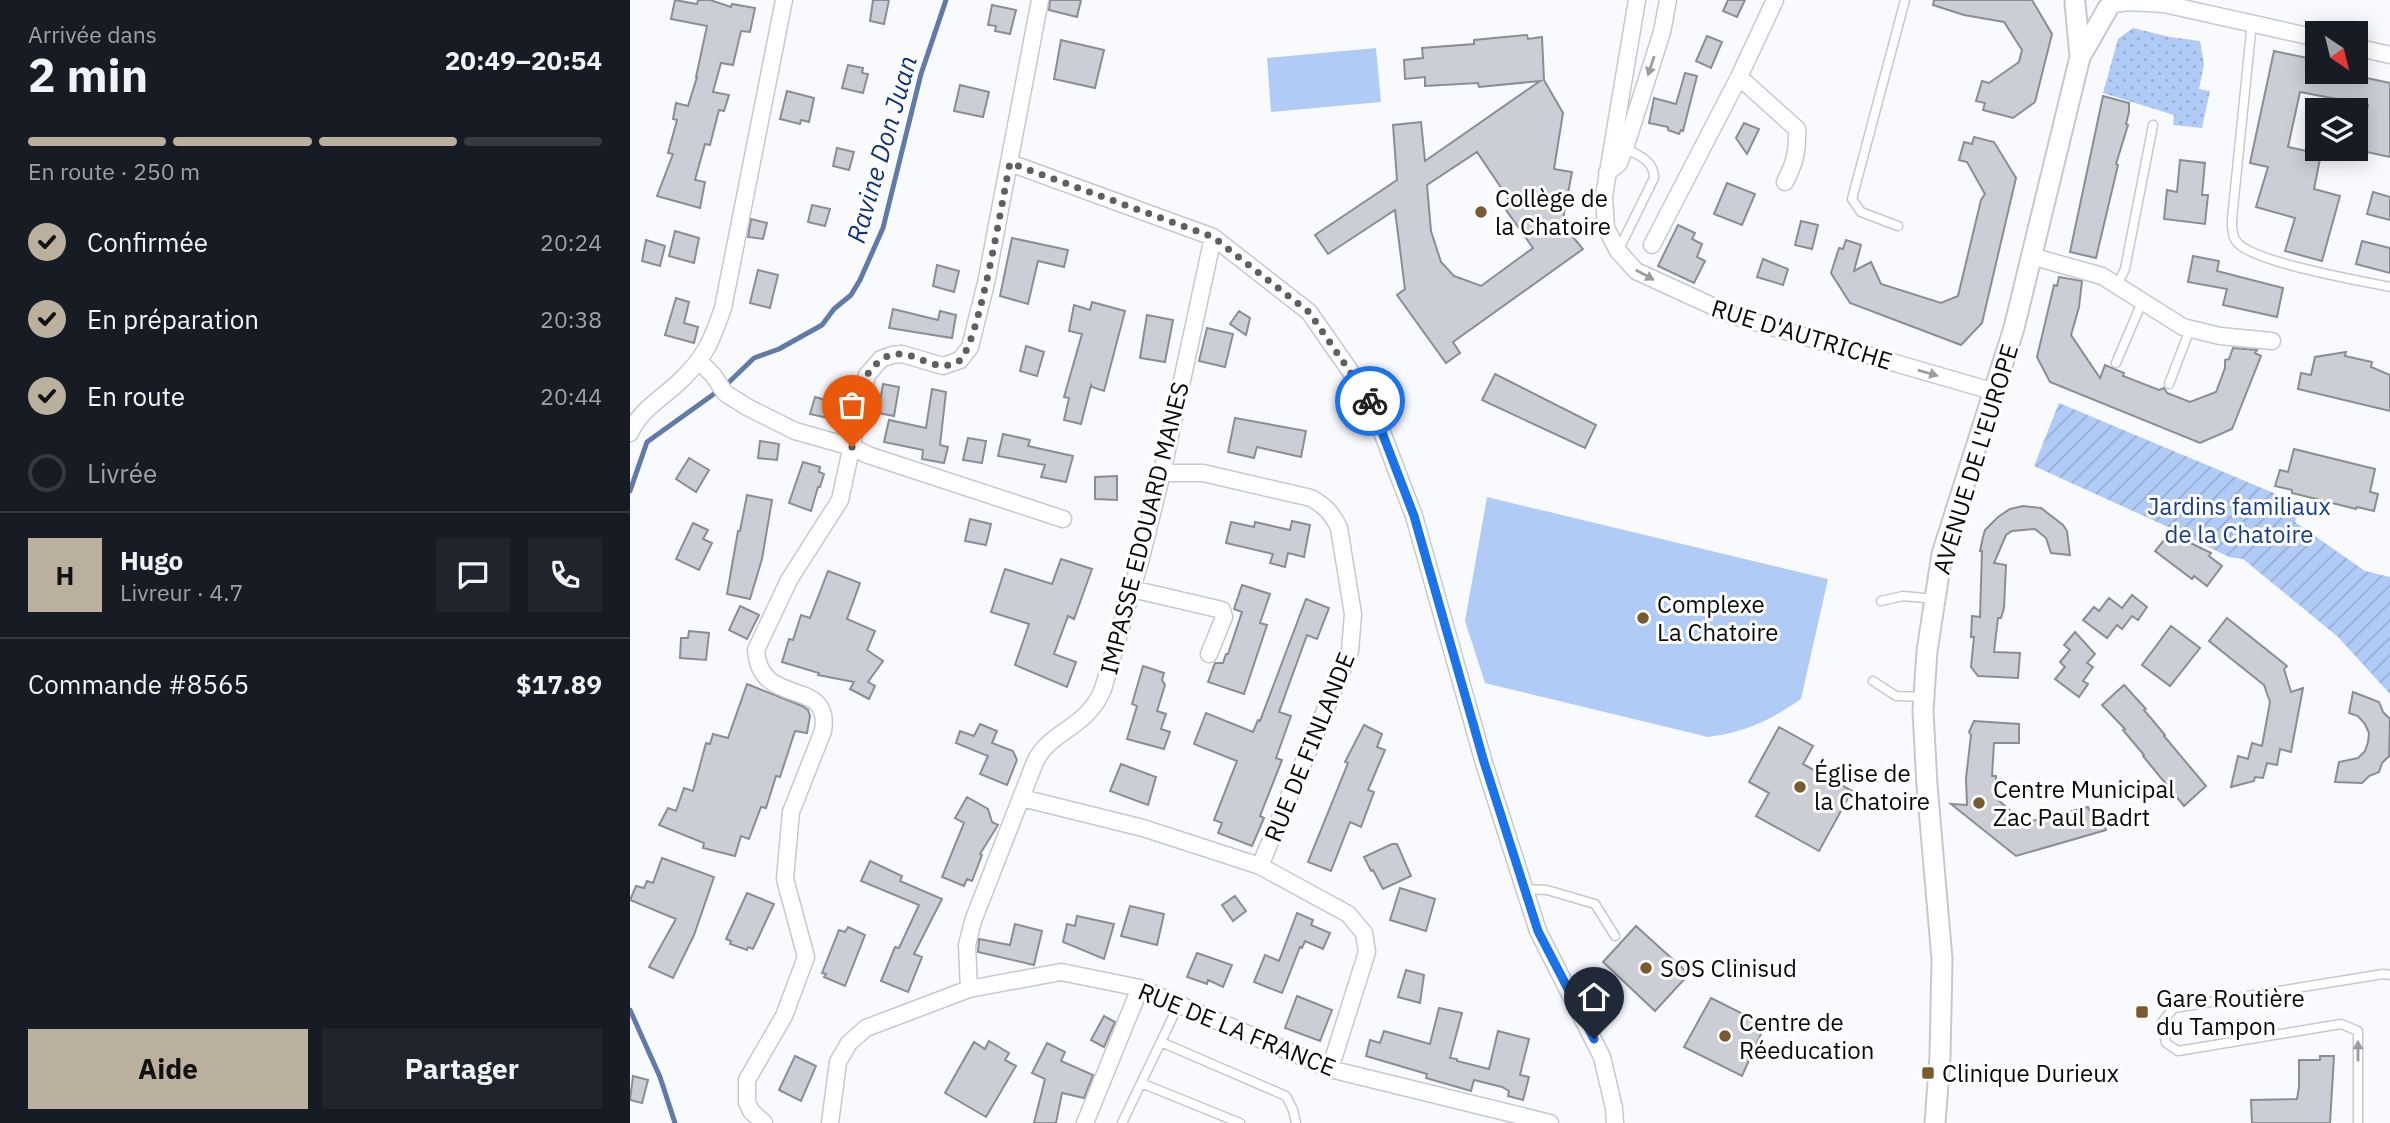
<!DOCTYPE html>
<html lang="fr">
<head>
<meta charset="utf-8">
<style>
	body { margin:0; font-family:"IBM Plex Sans",sans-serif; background:#20242c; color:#f1f3f6; height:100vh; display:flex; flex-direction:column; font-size:26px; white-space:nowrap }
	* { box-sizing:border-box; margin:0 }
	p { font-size:23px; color:#9ea1a6 }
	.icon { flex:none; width:38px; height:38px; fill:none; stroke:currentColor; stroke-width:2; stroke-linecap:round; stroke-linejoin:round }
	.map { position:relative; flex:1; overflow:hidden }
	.drawer { display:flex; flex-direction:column; background:#171b24; width:630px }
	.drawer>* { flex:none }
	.needle { width:46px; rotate:145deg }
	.controls { position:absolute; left:1675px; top:21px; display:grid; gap:14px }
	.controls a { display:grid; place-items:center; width:63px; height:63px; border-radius:0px; background:#171b24; box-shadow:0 4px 18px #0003; font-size:35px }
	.pin { position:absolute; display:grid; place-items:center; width:60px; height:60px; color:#fff; margin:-72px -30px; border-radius:50% 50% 50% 0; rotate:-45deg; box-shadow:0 0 7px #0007 }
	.pin .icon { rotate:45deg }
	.courier { position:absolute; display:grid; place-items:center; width:70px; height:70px; margin:-35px; border:5px solid #1a73e8; border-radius:50%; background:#fff; color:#222; box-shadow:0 2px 9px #0007 }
	.summary em { font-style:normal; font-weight:700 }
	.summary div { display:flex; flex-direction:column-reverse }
	.summary { display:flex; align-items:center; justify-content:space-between; height:119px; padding:0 28px }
	h1 { font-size:46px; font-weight:700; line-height:52px }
	.bar { display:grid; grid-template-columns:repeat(4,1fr); gap:10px 7px; align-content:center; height:84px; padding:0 28px }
	.bar i { height:9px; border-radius:5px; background:#363941 }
	.bar .on { background:#bbaf9d }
	.bar p { grid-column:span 4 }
	.line { display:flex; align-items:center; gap:18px; padding:0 28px; border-top:2px solid #363941 }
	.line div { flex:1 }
	.round { display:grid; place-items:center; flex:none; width:74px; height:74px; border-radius:0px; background:#20242c }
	ol { padding:0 28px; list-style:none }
	li { display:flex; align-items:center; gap:21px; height:77px }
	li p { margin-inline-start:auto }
	li .icon { padding:7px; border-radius:50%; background:#bbaf9d; color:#111; stroke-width:4 }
	li:last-child { color:#9ea1a6 }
	li i { width:38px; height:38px; border:4px solid #363941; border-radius:50% }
	.button { display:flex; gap:14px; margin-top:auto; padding:14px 28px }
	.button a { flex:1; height:80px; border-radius:0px; background:#bbaf9d; color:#111; font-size:28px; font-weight:700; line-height:80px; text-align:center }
	.button a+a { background:#20242c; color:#f1f3f6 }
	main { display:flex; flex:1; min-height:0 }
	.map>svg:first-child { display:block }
	.grass { fill:url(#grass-dots) }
	.garden { fill:url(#garden-furrows) }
	.pitch { fill:#b1cbf7 }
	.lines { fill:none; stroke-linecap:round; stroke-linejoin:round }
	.stream { stroke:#627aa7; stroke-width:5 }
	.building { fill:#cbcfd5; stroke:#8a8e94; stroke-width:2; fill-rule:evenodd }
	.service-casing { stroke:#c5c9cf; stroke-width:11 }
	.minor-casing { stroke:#c5c9cf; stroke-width:19 }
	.tertiary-casing { stroke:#c5c9cf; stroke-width:23 }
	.service { stroke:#fff; stroke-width:8 }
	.minor { stroke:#fff; stroke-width:16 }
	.tertiary { stroke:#fff; stroke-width:19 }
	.oneway { fill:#9d9d9e }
	.done { stroke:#5d5f61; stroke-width:7; stroke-dasharray:0 12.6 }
	.route { stroke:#1a73e8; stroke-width:9 }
	.poi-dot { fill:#7a5b30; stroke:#fff; stroke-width:2.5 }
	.labels { text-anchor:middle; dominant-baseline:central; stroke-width:6; stroke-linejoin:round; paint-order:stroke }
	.poi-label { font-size:24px; fill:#0a0b0d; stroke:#fff; text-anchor:start }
	.street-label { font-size:24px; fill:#0a0b0d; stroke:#fff }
	.park-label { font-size:24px; fill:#1a3f89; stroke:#fff }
	.water-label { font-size:26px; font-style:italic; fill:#0f347c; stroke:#fff }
</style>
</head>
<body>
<main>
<section class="drawer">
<div class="summary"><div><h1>2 min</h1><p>Arrivée dans</p></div><em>20:49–20:54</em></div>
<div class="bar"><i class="on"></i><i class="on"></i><i class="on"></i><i></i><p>En route · 250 m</p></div>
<ol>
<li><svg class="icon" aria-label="check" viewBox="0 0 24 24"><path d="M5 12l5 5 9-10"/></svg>Confirmée<p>20:24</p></li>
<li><svg class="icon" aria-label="check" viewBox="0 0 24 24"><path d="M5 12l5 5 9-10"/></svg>En préparation<p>20:38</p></li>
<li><svg class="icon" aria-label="check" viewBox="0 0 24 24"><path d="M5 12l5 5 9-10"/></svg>En route<p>20:44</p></li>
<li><i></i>Livrée</li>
</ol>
<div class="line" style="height:126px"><b class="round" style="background:#bbaf9d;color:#111">H</b><div><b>Hugo</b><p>Livreur · 4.7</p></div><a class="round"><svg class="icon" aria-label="chat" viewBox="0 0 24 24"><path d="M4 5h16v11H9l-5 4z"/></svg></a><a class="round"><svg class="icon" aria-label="phone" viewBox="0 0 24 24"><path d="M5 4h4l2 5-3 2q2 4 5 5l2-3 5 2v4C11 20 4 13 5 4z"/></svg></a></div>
<div class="line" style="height:91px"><div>Commande #8565</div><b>$17.89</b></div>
<div class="button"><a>Aide</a><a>Partager</a></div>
</section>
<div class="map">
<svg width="1760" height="1123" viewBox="0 0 1760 1123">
	<defs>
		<pattern id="grass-dots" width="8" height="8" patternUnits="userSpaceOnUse" patternTransform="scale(1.75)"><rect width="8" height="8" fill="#b1cbf7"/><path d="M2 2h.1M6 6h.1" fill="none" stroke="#97add3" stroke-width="1.8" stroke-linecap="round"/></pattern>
		<pattern id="garden-furrows" width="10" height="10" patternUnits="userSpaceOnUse" patternTransform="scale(1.75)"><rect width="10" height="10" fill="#b1cbf7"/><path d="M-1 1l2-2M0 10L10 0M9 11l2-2" fill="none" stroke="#97add3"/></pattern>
	</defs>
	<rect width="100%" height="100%" fill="#f8fafe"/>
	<path class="grass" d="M1503 28 1540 37 1570 41 1574 64 1569 89 1580 91 1572 128 1543 125 1544 115 1473 93 1488 39Z"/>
	<path class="garden" d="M1429 403 1670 504 1665 522 1735 571 1760 577V694L1708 637 1613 559 1599 557 1538 527 1404 466Z"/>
	<path class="pitch" d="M746 48 751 102 641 112 637 58Z
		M857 497 1198 579 1171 699C1141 720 1114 733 1078 737L855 683 835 621Z"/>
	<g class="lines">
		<path class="stream" d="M0 491 17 442 95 386 124 358 149 349 192 325 204 309 221 295 230 280 253 228 291 74 316 0
			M0 1010 30 1077 45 1123"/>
	</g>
	<path class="building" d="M45 0 67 4 68 0H80L101 7 102 4 125 8 120 32 111 31 103 65 91 63 83 92 99 95 94 111 89 110 80 145 75 144 65 180 75 182 70 208 27 196 43 154 38 153 47 120 43 119 46 103 58 106 67 77H66L77 26 41 19Z
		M243 0H259L254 24 240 21Z
		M420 0H451L447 17 419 10Z
		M1098 0H1115L1107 17 1093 11Z
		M1304 0H1402L1422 34 1405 102 1383 118 1353 110 1355 103 1346 101 1352 81 1359 83 1389 62 1392 50 1374 22 1334 15 1303 5Z
		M362 5 386 10 380 34 365 31 366 26 358 25Z
		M897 35 898 39 912 37 914 80 933 113 924 169 942 172 932 224 953 249 823 342 830 353 816 363 767 295 775 289 765 210 698 254 685 235 767 180 763 125 791 122 795 161 910 81 849 87 848 83 795 86V77L775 79 774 60 793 58 792 48 844 44V40ZM847 152 878 198 876 210 903 248 851 286 824 276 811 262 801 231 797 185Z
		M1077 36 1092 42 1081 68 1066 61Z
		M431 40 474 50 465 88 424 79Z
		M1644 51 1687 60V72H1709L1760 83V157L1727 150 1738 105 1670 92 1658 147 1691 154 1684 189 1710 196 1692 261 1655 251 1665 218 1626 207 1638 167 1620 163Z
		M218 65 233 68 232 73 238 74 233 93 212 88Z
		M1055 73 1067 76 1053 131 1051 130 1049 134 1038 130V127L1019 123 1024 98 1046 104Z
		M330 85 359 92 353 117 324 111Z
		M157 91 184 98 179 122 171 120 170 124 150 119Z
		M1473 96 1499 103V112L1496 124 1498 125 1486 164 1488 165 1466 258 1440 252Z
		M1114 123 1129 129 1117 154 1106 138Z
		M1344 137 1364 142 1386 178 1352 323 1331 345 1220 303 1201 273 1209 248 1213 249 1216 240 1231 245 1224 271 1241 262 1251 284 1311 303 1328 296 1351 200 1355 194 1337 162 1329 160 1334 142 1342 144Z
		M207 148 224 152 219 170 203 166Z
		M1550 160 1575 163 1572 195H1578L1575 224 1534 219 1537 190 1547 192Z
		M1097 183 1125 194 1112 225 1084 214Z
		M1743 192 1760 197V220L1737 214Z
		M182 205 200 209 195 226 178 222Z
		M121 219 137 223 133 239 118 237Z
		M1171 221 1188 225 1182 249 1165 245Z
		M1048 225 1065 233 1062 239 1072 244 1067 257 1075 261 1064 283 1028 266Z
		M45 231 69 238 64 263 39 256Z
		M382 238 438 250 434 267 408 261 398 304 370 296Z
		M16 240 35 246 30 266 12 261Z
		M1732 241 1760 248V273L1726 264Z
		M1563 256 1589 261 1587 271 1653 288 1647 317 1593 305 1597 289 1558 282Z
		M1133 259 1158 269 1153 285 1127 277Z
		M307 265 329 271 324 292 303 286Z
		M128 270 148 275 140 308 120 303Z
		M1429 277 1452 281 1449 307 1441 335 1470 378 1475 365 1494 373 1493 376 1529 390 1534 388 1537 393 1560 402 1586 392 1595 368V360L1599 359 1603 348 1627 350 1625 353 1631 356 1602 429 1570 443 1420 382 1407 357 1424 285 1427 286Z
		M46 298 59 302 54 323 68 327 64 343 35 335Z
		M462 302 495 311 474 391 462 387 461 385 451 424 434 420 439 398 434 397 452 334 439 331 444 305 460 310Z
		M263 309 308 320 310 311 326 315 322 338 259 328Z
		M609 311 620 318 616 335 600 324Z
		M517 315 543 320 535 362 510 358Z
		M577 328 603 334 595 367 569 361Z
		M396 346 414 352 407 376 390 371Z
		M1716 352 1715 356 1742 362 1741 367 1760 375V411L1668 389 1671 373 1681 375 1685 357Z
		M865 374 966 425 955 448 852 400Z
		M253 384 269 387 264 416 248 413Z
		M302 389 316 392 310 445 318 447 314 463 292 459 293 450 254 442 259 420 296 428Z
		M185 397 207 403 203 419 180 414Z
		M605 418 676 431 671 457 627 447 624 458 598 452Z
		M373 434 400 440 398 446 443 456 436 482 411 477 415 465 368 456Z
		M338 438 356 441 352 463 333 460Z
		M130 441 149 444 147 460 128 458Z
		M1664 449 1745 469 1740 492 1748 494 1744 511 1727 507 1726 509 1662 493V490L1645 486 1650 470 1658 472Z
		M59 458 79 470 66 492 46 479Z
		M173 462 190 467 189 472 194 474 190 487H188L181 511 159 503Z
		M487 476V500L465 499V477Z
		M117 495 142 500 132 559 120 599 97 594 108 531H110Z
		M1393 506 1411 508 1433 525 1437 531 1440 555 1421 553 1416 538 1405 529 1382 531 1376 535 1364 563 1376 565 1374 608 1371 618H1368L1364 652 1390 653 1388 678 1348 676 1341 667 1344 637H1341L1342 616 1350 617 1352 551H1350L1353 537 1355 530 1368 517 1380 509Z
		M340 519 361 524 356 545 335 541Z
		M662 521 680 525 674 557 658 553 655 567 640 563 643 554 596 543 601 522 624 527 625 522 660 530Z
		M63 523 78 530 73 539 82 543 69 570 46 559Z
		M1540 533 1581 553 1579 556 1592 566 1577 586 1564 576 1562 579 1525 551Z
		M431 559 462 569 444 619 438 616 424 654 446 662 437 687 385 665 399 624 361 612 375 569 422 584Z
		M198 571 230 583 217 619 245 631 237 650 253 661 238 682 245 686 239 699 220 689 224 682 188 675 189 673 152 662 159 639 163 640 171 615 180 618Z
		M612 585 640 594 630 623 637 625 614 694 578 682 585 663H593L596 654H598L612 612 604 609Z
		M1502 595 1517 607 1508 620 1502 616 1492 629 1487 625 1477 638 1453 620 1464 607 1469 611 1479 598 1492 608Z
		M676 599 699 608 687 639 677 635 649 712 661 716 646 758 652 760 630 816 634 818 622 846 588 833 592 823 584 820 607 761 564 744 576 713 623 732 628 720 630 721Z
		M110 606 129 615 117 639 99 630Z
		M1597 618 1657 666 1654 669 1661 692 1673 688 1661 752 1650 749 1647 765 1637 763 1633 778 1625 777 1624 781 1601 787 1608 756 1618 759 1622 743 1632 746 1640 702 1634 685 1579 641Z
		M1541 626 1570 648 1540 686 1512 665Z
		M59 631 79 633 76 660 50 658 51 638H58Z
		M1445 632 1465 654 1457 663 1463 667 1453 681 1458 684 1449 697 1425 679 1435 667 1430 662 1440 650 1434 645Z
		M513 666 534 673 532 680 535 685 527 711 536 714 531 729 540 732 534 749 497 739 507 706 502 704Z
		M117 684 172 706 178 710 180 716 177 733 165 731 150 777 146 776 136 808 131 807 119 839 111 836 105 856 73 848 74 843 29 825 38 808 46 811 54 788 63 791 76 743 80 744 83 734 98 738Z
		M1494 685 1516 709 1514 710 1535 735 1534 736 1576 786 1554 806 1513 756 1514 755 1493 730 1495 729 1472 705Z
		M1723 692 1749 702 1753 712 1760 719 1759 756 1752 763 1749 772 1739 776 1732 783 1705 782 1709 762 1728 758 1735 751 1738 742 1739 733 1735 724 1728 716 1719 713Z
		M1344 721 1389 724V743H1364L1362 776H1366V798L1394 823 1458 807 1459 810 1468 807 1476 830 1386 856 1321 804 1337 805 1336 778 1341 735 1339 732Z
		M350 724 367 731 362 743 383 751 387 760 377 785 350 774 358 756 326 743 330 731 344 736Z
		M734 725 752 734 747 747 755 750 738 790 744 792 731 827 720 822 701 871 678 862 718 763 715 762Z
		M1149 727 1183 746 1173 764 1222 791 1189 851 1126 816 1139 793 1119 782Z
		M491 764 526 777 518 805 480 791Z
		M337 797 358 809 362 822 368 825 350 854 352 855 342 881 337 879 334 886 312 877 334 823 325 818Z
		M762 844H767L781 876 753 889 743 870 741 871 734 857Z
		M32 858 84 877 64 935 43 978 19 967 46 919 0 900 6 886 14 888 17 881 23 883Z
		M240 861 272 876 270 881 312 899 284 954 292 957 278 992 251 981 265 947 269 948 289 905 231 881Z
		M770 888 805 899 796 931 760 920Z
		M117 893 144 904 123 949 118 947 117 950 100 944 101 941 96 939Z
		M605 896 616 911 603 921 592 905Z
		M500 906 534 914 527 945 491 936Z
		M667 913 683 920 681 925 700 933 693 949 675 941 672 948 670 947 652 993 624 982 635 955 649 961Z
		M447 916 484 924 474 959 433 942 437 924 445 926Z
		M385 924 412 931 404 965 348 952 349 939 380 945Z
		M1006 926 1059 974 1025 1011 973 962Z
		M218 927 235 935 215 986 194 977 196 974 192 973 209 930 215 932Z
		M567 953 602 965 593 987 578 980 577 984 557 977Z
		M776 970 794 975 790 1003 768 997Z
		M667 996 702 1010 690 1041 655 1028Z
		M1081 998 1135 1025 1112 1076 1054 1047Z
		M809 1008 832 1013 820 1058 827 1059V1061L859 1069 868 1031 899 1039 890 1075 899 1077 893 1100 878 1096 879 1091 872 1087 844 1080 841 1091 796 1078 797 1074 736 1056 740 1040 750 1043 754 1031 800 1044Z
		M474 1016 485 1022 474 1047 461 1040Z
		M359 1041 379 1053 375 1060 386 1066 356 1117 315 1093 344 1042 355 1049Z
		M417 1043 435 1052 431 1061 463 1075 454 1098 432 1093 426 1123H404L415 1079 402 1073Z
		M165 1056 186 1066 171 1101 149 1090Z
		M1690 1056H1704L1700 1123H1622L1621 1100 1667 1099 1669 1087V1060H1690Z
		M3 1076 18 1080 12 1103 0 1100Z"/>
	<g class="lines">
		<g class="service-casing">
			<path id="service" d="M1622 22 1604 199C1603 212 1599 230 1606 241 1619 262 1733 281 1760 287
				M1268 226 1231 212 1222 199 1275 0
				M988 251 1024 178C1024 160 1009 156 995 148
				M1487 285 1495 269 1523 125
				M1486 363 1512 302
				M1539 384 1560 329
				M1251 601 1273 596 1305 599
				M1243 681 1266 696 1294 697
				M895 889 917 890 965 904 985 936
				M531 1042 656 1096 663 1110 666 1123
				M511 1083 610 1123
				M492 1123 549 1004
				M1728 1123V1031L1711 1024 1548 1051 1536 1043 1532 1022 1544 1008 1753 974 1760 975"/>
		</g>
		<g class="minor-casing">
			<path id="minor" d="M1007 0 974 196 976 228 988 251 1006 271 1104 316 1365 392
				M1484 4 1499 2 1534 4 1687 38
				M1726 47 1760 55
				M1109 77 1167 129C1168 149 1165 163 1155 182
				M380 163 583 237 679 312 739 398 784 516 854 763 908 931 972 1057 984 1108 985 1123
				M977 173 989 163 995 148 1032 32 1038 0
				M1022 245 1109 77 1145 0
				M1401 256 1472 276 1553 327 1590 336 1642 341
				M69 361 83 375 95 393 117 407 165 431 222 447 238 455 433 519
				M0 433C10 410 31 399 49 382 75 358 82 340 93 308L154 0
				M532 473H573L681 498C695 506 702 513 709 528L723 614 720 651 630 866
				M502 589 592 610 594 617 579 654
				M392 798 513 828 630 866 718 914 734 933 737 952 700 1069
				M339 989 337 945 343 921 405 762C420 730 457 729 473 689L511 558 532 473 583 237
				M134 1123 121 1111 117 1102V1080L154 1016 176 957 155 879 161 812 193 731C202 675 130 710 126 650L159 580 210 500 237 375 251 359 262 355 272 354 313 366 330 360 340 347 356 283 410 0
				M200 1123 208 1062 219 1043 236 1028 339 989 431 972 510 988 700 1069 920 1123
				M455 1123 510 988"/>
		</g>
		<g class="tertiary-casing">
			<path id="tertiary" d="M1445 3 1450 56
				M1305 1123 1310 1056 1312 959 1297 785 1293 711 1297 651 1312 554 1384 328 1450 57 1478 8"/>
		</g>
		<use href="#service" class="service"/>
		<use href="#minor" class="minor"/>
		<use href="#tertiary" class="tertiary"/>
	</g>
	<defs><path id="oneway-solid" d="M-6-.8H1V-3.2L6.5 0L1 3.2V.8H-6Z" transform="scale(1.75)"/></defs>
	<g class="oneway">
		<use href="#oneway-solid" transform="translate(1021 66) rotate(108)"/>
		<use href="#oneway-solid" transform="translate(1015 275) rotate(29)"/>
		<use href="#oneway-solid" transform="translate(1298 373) rotate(16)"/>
		<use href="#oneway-solid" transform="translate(1728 1051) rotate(-90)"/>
	</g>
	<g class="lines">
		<path class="done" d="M222 447 237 375C271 326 299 381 329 361 349 346 373 195 380 163L583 237 679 312 740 401"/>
		<path class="route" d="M740 401 784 516 854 762 908 931 964 1039"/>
	</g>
	<g class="poi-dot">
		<circle cx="851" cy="212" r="7"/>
		<circle cx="1013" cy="618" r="7"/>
		<circle cx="1170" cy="787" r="7"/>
		<circle cx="1349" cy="803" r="7"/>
		<circle cx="1016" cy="968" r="7"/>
		<rect x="1505" y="1005" width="14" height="14" rx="3.5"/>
		<circle cx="1095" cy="1036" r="7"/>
		<rect x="1291" y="1066" width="14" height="14" rx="3.5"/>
	</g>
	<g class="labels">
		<g class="poi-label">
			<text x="865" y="198">Collège de<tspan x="865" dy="28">la Chatoire</tspan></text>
			<text x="1027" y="604">Complexe<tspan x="1027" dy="28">La Chatoire</tspan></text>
			<text x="1184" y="773">Église de<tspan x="1184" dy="28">la Chatoire</tspan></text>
			<text x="1363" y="789">Centre Municipal<tspan x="1363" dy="28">Zac Paul Badrt</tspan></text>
			<text x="1030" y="968">SOS Clinisud</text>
			<text x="1526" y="998">Gare Routière<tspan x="1526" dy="28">du Tampon</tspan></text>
			<text x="1109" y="1022">Centre de<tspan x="1109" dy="28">Réeducation</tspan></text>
			<text x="1312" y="1073">Clinique Durieux</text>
		</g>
		<g class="street-label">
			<text transform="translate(1172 334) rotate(17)">RUE D'AUTRICHE</text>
			<text transform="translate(1345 459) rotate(-73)">AVENUE DE L'EUROPE</text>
			<text transform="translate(514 528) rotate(-76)">IMPASSE EDOUARD MANES</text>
			<text transform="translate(679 747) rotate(-68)">RUE DE FINLANDE</text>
			<text transform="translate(607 1029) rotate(22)">RUE DE LA FRANCE</text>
		</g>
		<g class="park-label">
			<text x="1609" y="506">Jardins familiaux<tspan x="1609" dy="28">de la Chatoire</tspan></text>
		</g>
		<g class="water-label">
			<text transform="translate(251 149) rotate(-74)">Ravine Don Juan</text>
		</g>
	</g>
</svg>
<div class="controls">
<a><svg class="needle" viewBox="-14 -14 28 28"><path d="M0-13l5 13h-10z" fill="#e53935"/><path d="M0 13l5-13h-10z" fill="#9ea1a6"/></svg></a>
<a><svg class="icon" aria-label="layers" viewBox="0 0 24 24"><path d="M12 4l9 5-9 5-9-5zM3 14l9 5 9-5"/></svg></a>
</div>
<div class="pin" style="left:222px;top:447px;background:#ea580c"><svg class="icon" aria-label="bag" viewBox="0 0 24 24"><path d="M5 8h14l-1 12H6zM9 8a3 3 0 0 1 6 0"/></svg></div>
<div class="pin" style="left:964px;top:1039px;background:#1f2937"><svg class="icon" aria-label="home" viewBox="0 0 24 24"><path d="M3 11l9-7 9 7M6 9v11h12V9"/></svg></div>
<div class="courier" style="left:740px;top:401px"><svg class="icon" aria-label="bike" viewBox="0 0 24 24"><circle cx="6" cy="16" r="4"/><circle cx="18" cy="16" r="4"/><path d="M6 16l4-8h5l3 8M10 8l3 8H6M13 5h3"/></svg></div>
</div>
</main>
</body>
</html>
